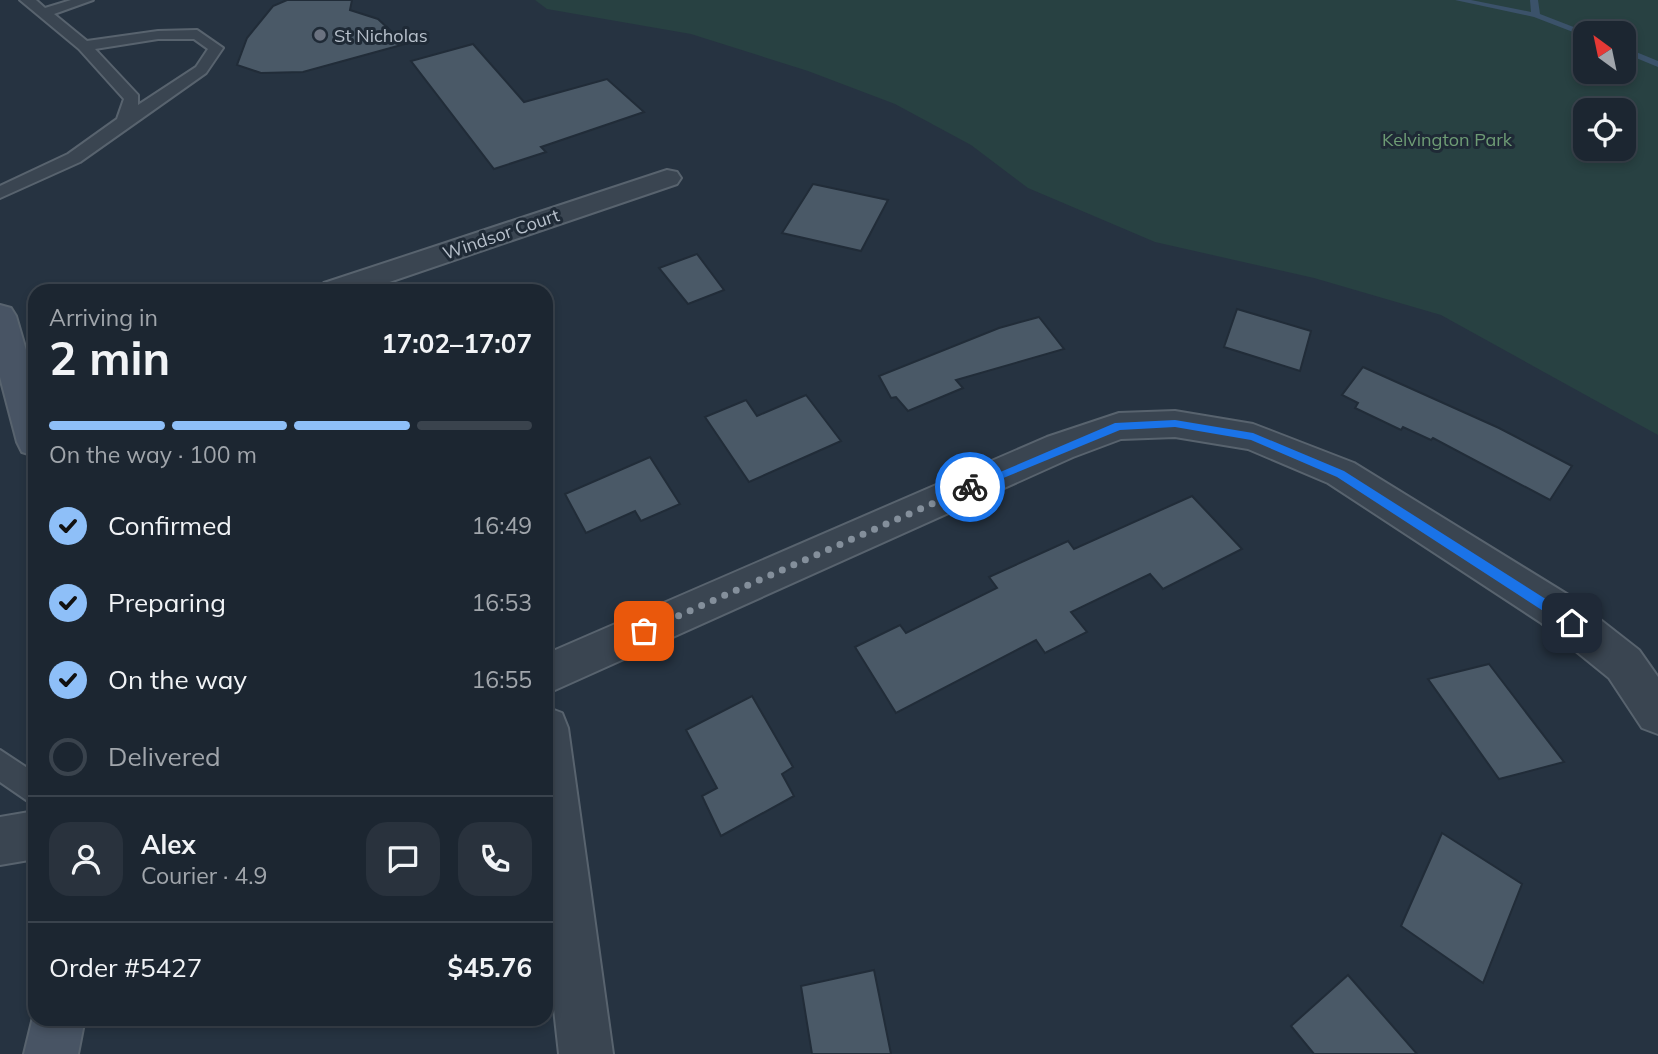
<!DOCTYPE html>
<html lang="en">
<head>
<meta charset="utf-8">
<style>
	body { margin:0; font-family:Mulish,sans-serif; background:#29323d; color:#f1f3f6; height:100vh; display:flex; flex-direction:column; font-size:26px; white-space:nowrap }
	* { box-sizing:border-box; margin:0 }
	p { font-size:23px; color:#a0a5ab }
	.icon { flex:none; width:38px; height:38px; fill:none; stroke:currentColor; stroke-width:2; stroke-linecap:round; stroke-linejoin:round }
	.map { position:relative; flex:1; overflow:hidden }
	.details { position:absolute; left:28px; top:284px; width:525px; height:742px; display:flex; flex-direction:column; background:#1c2631; border-radius:21px; box-shadow:0 4px 10px #0003,0 0 0 2px #3a434d }
	.details>* { flex:none }
	.needle { width:46px; rotate:327deg }
	.buttons { position:absolute; left:1573px; top:21px; display:grid; gap:14px }
	.buttons a { display:grid; place-items:center; width:63px; height:63px; border-radius:14px; background:#1c2631; box-shadow:0 4px 10px #0003,0 0 0 2px #3a434d; font-size:35px }
	.pin { position:absolute; display:grid; place-items:center; width:60px; height:60px; color:#fff; margin:-30px; border-radius:14px; box-shadow:0 4px 10px #0006 }
	.courier { position:absolute; display:grid; place-items:center; width:70px; height:70px; margin:-35px; border:5px solid #1a73e8; border-radius:50%; background:#fff; color:#222; box-shadow:0 2px 9px #0007 }
	.headline em { font-style:normal; font-weight:700 }
	.headline div { display:flex; flex-direction:column-reverse }
	.headline { display:flex; align-items:center; justify-content:space-between; height:119px; padding:0 21px }
	h1 { font-size:46px; font-weight:700; line-height:52px }
	.bar { display:grid; grid-template-columns:repeat(4,1fr); gap:10px 7px; align-content:center; height:84px; padding:0 21px }
	.bar i { height:9px; border-radius:5px; background:#3a434d }
	.bar .current { background:#8ebff8 }
	.bar p { grid-column:span 4 }
	.line { display:flex; align-items:center; gap:18px; padding:0 21px; border-top:2px solid #3a434d }
	.line div { flex:1 }
	.round { display:grid; place-items:center; flex:none; width:74px; height:74px; border-radius:21px; background:#29323d }
	ol { padding:0 21px; list-style:none }
	li { display:flex; align-items:center; gap:21px; height:77px }
	li p { margin-inline-start:auto }
	li .icon { padding:7px; border-radius:50%; background:#8ebff8; color:#111; stroke-width:4 }
	li:last-child { color:#a0a5ab }
	li i { width:38px; height:38px; border:4px solid #3a434d; border-radius:50% }
	.map>svg:first-child { display:block }
	.green { fill:#284142; fill-rule:evenodd }
	.lines { fill:none; stroke-linecap:round; stroke-linejoin:round }
	.stream { fill:#3b526a; fill-rule:evenodd }
	.building { fill:#4a5967; stroke:#212c38; stroke-width:2 }
	.service-casing { stroke:#58636e; stroke-width:4 }
	.minor-casing { stroke:#58636e; stroke-width:4 }
	.secondary-casing { stroke:#58636e; stroke-width:4 }
	.service { fill:#3a4551; fill-rule:evenodd }
	.minor { fill:#3a4551; fill-rule:evenodd }
	.secondary { fill:#485464; fill-rule:evenodd }
	.route { fill:#1a73e8 }
	.done { stroke:#848f9b; stroke-width:7; stroke-dasharray:0 12.6 }
	.worship-dot { fill:#6b7280; stroke:#1f2a36; stroke-width:2.5 }
	.labels { text-anchor:middle; dominant-baseline:central; stroke-width:6; stroke-linejoin:round; paint-order:stroke }
	.far-poi-label { font-size:18px; fill:#b7c0cb; stroke:#1f2a36; text-anchor:start }
	.far-park-label { font-size:18px; fill:#6e9c75; stroke:#1f2a36 }
	.far-street-label { font-size:18px; fill:#b7c0cb; stroke:#1f2a36 }
</style>
</head>
<body>
<div class="map">
<svg width="1658" height="1054" viewBox="0 0 1658 1054">
	<rect width="100%" height="100%" fill="#263341"/>
	<path class="green" d="M535 0H1658V435L1441 315 1314 278 1155 242 1028 188 971 145 895 104 808 71 691 34 547 9ZM1586 33H1624V72H1586ZM1586 110H1624V149H1586Z"/>
	<g class="lines">
		<path class="stream" d="M1455 0H1471L1531 12 1530 0H1538L1540 14 1589 33H1586V37L1534 17Z
			M1624 47 1658 61V67L1624 53Z"/>
	</g>
	<path class="building" d="M287 0H352L350 10 378 19 405 44 303 72 261 73 237 65 247 38 273 6Z
		M473 44 524 102 607 79 644 112 541 147 546 152 494 169 411 61Z
		M813 184 888 200 861 251 782 233Z
		M697 254 724 290 688 304 659 268Z
		M1237 309 1311 331 1300 371 1224 347Z
		M1039 317 1064 349 956 380 963 388 908 411 896 397 891 398 879 376 999 328Z
		M1363 367 1499 428 1572 466 1550 500 1433 438 1431 440 1403 427 1401 430 1355 408 1358 403 1342 395Z
		M806 395 841 441 749 482 705 417 746 400 757 416Z
		M650 457 680 504 641 521 635 511 586 533 565 494Z
		M1192 496 1242 549 1163 589 1150 574 1071 612 1087 632 1045 653 1036 640 896 713 855 647 900 625 906 633 997 588 989 577 1068 541 1074 549Z
		M1489 664 1564 762 1499 779 1428 679Z
		M752 696 793 767 782 774 794 796 721 836 702 796 717 788 686 730Z
		M1442 833 1522 884 1483 983 1401 926Z
		M874 970 891 1054H812L801 986Z
		M1348 975 1417 1054H1314L1291 1026Z"/>
	<g class="lines">
		<g class="service-casing">
			<path id="service" d="M20 0H36L45 8 71 0H93L54 14 87 41 158 31 197 30 223 48 206 73 80 162 0 198V186L68 154 117 119 124 99 79 49ZM158 39H194L208 49 196 67 138 105V95L95 49Z
				M0 750 35 773V806L0 782Z"/>
		</g>
		<g class="minor-casing">
			<path id="minor" d="M667 170 677 172 681 178 677 184 366 290H319L324 283Z
				M1175 411 1253 424 1354 463 1570 596 1639 650 1658 677V734L1642 728 1609 678 1540 622 1328 483 1248 449 1175 437 1121 439 1073 457 546 694V654L1047 437 1119 413Z
				M546 707 562 713 568 728 613 1054H559L546 937Z
				M35 811V859L0 865V817Z"/>
		</g>
		<g class="secondary-casing">
			<path id="secondary" d="M0 305 11 308 16 316 35 381V456L22 452 17 442 0 377Z
				M35 1009V1018H85L78 1054H24Z"/>
		</g>
		<use href="#service" class="service"/>
		<use href="#minor" class="minor"/>
		<use href="#secondary" class="secondary"/>
	</g>
	<path class="route" d="M1175 420 1253 433 1344 471 1577 619V627H1568L1337 477 1251 440 1175 427 1120 430 974 490 965 487 1115 423Z"/>
	<g class="lines">
		<path class="done" d="M644 631 970 487"/>
	</g>
	<circle class="worship-dot" cx="320" cy="35" r="7"/>
	<g class="labels">
		<g class="far-poi-label">
			<text x="334" y="35">St Nicholas</text>
		</g>
		<g class="far-park-label">
			<text x="1447" y="139">Kelvington Park</text>
		</g>
		<g class="far-street-label">
			<text transform="translate(501 234) rotate(-19)">Windsor Court</text>
		</g>
	</g>
</svg>
<div class="buttons">
<a><svg class="needle" viewBox="-14 -14 28 28"><path d="M0-13l5 13h-10z" fill="#e53935"/><path d="M0 13l5-13h-10z" fill="#a0a5ab"/></svg></a>
<a><svg class="icon" aria-label="locate" viewBox="0 0 24 24"><circle cx="12" cy="12" r="6"/><path d="M12 2v4M12 18v4M2 12h4M18 12h4"/></svg></a>
</div>
<div class="pin" style="left:644px;top:631px;background:#ea580c"><svg class="icon" aria-label="bag" viewBox="0 0 24 24"><path d="M5 8h14l-1 12H6zM9 8a3 3 0 0 1 6 0"/></svg></div>
<div class="pin" style="left:1572px;top:623px;background:#1f2937"><svg class="icon" aria-label="home" viewBox="0 0 24 24"><path d="M3 11l9-7 9 7M6 9v11h12V9"/></svg></div>
<div class="courier" style="left:970px;top:487px"><svg class="icon" aria-label="bike" viewBox="0 0 24 24"><circle cx="6" cy="16" r="4"/><circle cx="18" cy="16" r="4"/><path d="M6 16l4-8h5l3 8M10 8l3 8H6M13 5h3"/></svg></div>
<section class="details">
<div class="headline"><div><h1>2 min</h1><p>Arriving in</p></div><em>17:02–17:07</em></div>
<div class="bar"><i class="current"></i><i class="current"></i><i class="current"></i><i></i><p>On the way · 100 m</p></div>
<ol>
<li><svg class="icon" aria-label="check" viewBox="0 0 24 24"><path d="M5 12l5 5 9-10"/></svg>Confirmed<p>16:49</p></li>
<li><svg class="icon" aria-label="check" viewBox="0 0 24 24"><path d="M5 12l5 5 9-10"/></svg>Preparing<p>16:53</p></li>
<li><svg class="icon" aria-label="check" viewBox="0 0 24 24"><path d="M5 12l5 5 9-10"/></svg>On the way<p>16:55</p></li>
<li><i></i>Delivered</li>
</ol>
<div class="line" style="height:126px"><a class="round"><svg class="icon" aria-label="person" viewBox="0 0 24 24"><circle cx="12" cy="8" r="4"/><path d="M4 21q1-7 8-7t8 7"/></svg></a><div><b>Alex</b><p>Courier · 4.9</p></div><a class="round"><svg class="icon" aria-label="chat" viewBox="0 0 24 24"><path d="M4 5h16v11H9l-5 4z"/></svg></a><a class="round"><svg class="icon" aria-label="phone" viewBox="0 0 24 24"><path d="M5 4h4l2 5-3 2q2 4 5 5l2-3 5 2v4C11 20 4 13 5 4z"/></svg></a></div>
<div class="line" style="height:91px"><div>Order #5427</div><b>$45.76</b></div>
</section>
</div>
</body>
</html>
